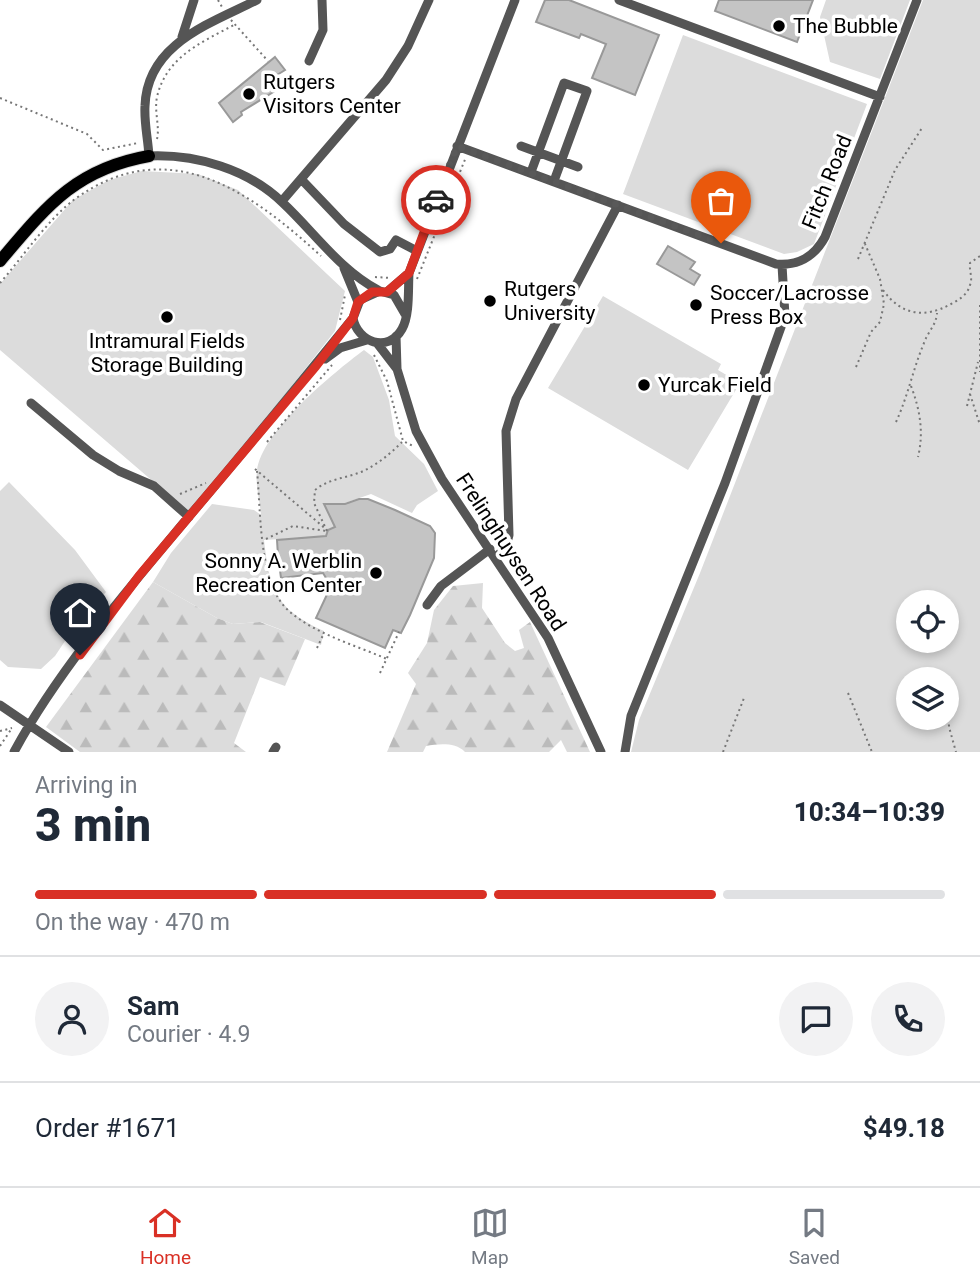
<!DOCTYPE html>
<html lang="en">
<head>
<meta charset="utf-8">
<style>
	body { margin:0; font-family:Roboto,sans-serif; background:#f2f2f3; color:#1f2937; height:100vh; display:flex; flex-direction:column; font-size:26px; white-space:nowrap }
	* { box-sizing:border-box; margin:0 }
	p { font-size:23px; color:#747a83 }
	.icon { flex:none; width:38px; height:38px; fill:none; stroke:currentColor; stroke-width:2; stroke-linecap:round; stroke-linejoin:round }
	.map { position:relative; height:752px; overflow:hidden }
	.side { display:flex; flex-direction:column; background:#fff; flex:1 }
	.side>* { flex:none }
	.buttons { position:absolute; left:896px; top:590px; display:grid; gap:14px }
	.buttons a { display:grid; place-items:center; width:63px; height:63px; border-radius:50%; background:#fff; box-shadow:0 4px 10px #0003; font-size:35px }
	.pin { position:absolute; display:grid; place-items:center; width:60px; height:60px; color:#fff; margin:-72px -30px; border-radius:50% 50% 50% 0; rotate:-45deg; box-shadow:0 0 7px #0007 }
	.pin .icon { rotate:45deg }
	.courier { position:absolute; display:grid; place-items:center; width:70px; height:70px; margin:-35px; border:5px solid #d93025; border-radius:50%; background:#fff; color:#222; box-shadow:0 2px 9px #0007 }
	.summary em { font-style:normal; font-weight:800 }
	.summary div { display:flex; flex-direction:column-reverse }
	.summary { display:flex; align-items:center; justify-content:space-between; height:119px; padding:0 35px }
	h1 { font-size:46px; font-weight:800; line-height:52px }
	.bar { display:grid; grid-template-columns:repeat(4,1fr); gap:10px 7px; align-content:center; height:84px; padding:0 35px }
	.bar i { height:9px; border-radius:5px; background:#e0e1e3 }
	.bar .selected { background:#d93025 }
	.bar p { grid-column:span 4 }
	.line { display:flex; align-items:center; gap:18px; padding:0 35px; border-top:2px solid #e0e1e3 }
	.line div { flex:1 }
	.round { display:grid; place-items:center; flex:none; width:74px; height:74px; border-radius:37px; background:#f2f2f3 }
	.tabs { display:flex; justify-content:space-around; align-items:center; height:98px; border-top:2px solid #e0e1e3; background:#fff; font-size:19px; color:#747a83 }
	.tabs a { display:grid; justify-items:center; gap:4px }
	.tabs .selected { color:#d93025 }
	.map>svg:first-child { display:block }
	.green { fill:#dcdcdc; fill-rule:evenodd }
	.forest { fill:url(#forest-firs) }
	.building { fill:#c4c4c4; stroke:#999; stroke-width:2 }
	.lines { fill:none; stroke-linecap:round; stroke-linejoin:round }
	.highway-casing { stroke:#dbdbdb; stroke-width:14 }
	.path { stroke:#777; stroke-width:2; stroke-dasharray:2 3.5; stroke-linecap:butt }
	.minor { stroke:#555; stroke-width:9 }
	.highway { stroke:#000; stroke-width:12 }
	.done { stroke:#595959; stroke-width:7; stroke-dasharray:0 12.6 }
	.route { stroke:#d93025; stroke-width:9 }
	.poi-dot { fill:#000; stroke:#fff; stroke-width:2.5 }
	.labels { text-anchor:middle; dominant-baseline:central; stroke-width:7; stroke-linejoin:round; paint-order:stroke }
	.poi-label { font-size:21px; fill:#000; stroke:#fff; text-anchor:start }
	.street-label { font-size:21px; fill:#000; stroke:#fff }
</style>
</head>
<body>
<div class="map">
<svg width="980" height="752" viewBox="0 0 980 752">
	<defs>
		<pattern id="forest-firs" width="22" height="20" patternUnits="userSpaceOnUse" patternTransform="scale(1.75)"><rect width="22" height="20" fill="#dcdcdc"/><path d="M5 1l3.5 6h-7zM16 11l3.5 6h-7z" fill="#bbb"/></pattern>
	</defs>
	<rect width="100%" height="100%" fill="#fff"/>
	<path class="green" d="M826 0H910L880 79 830 62 820 17Z
		M923 0H980V752H631L639 720 700 573ZM908 602H947V640H908ZM908 679H947V718H908Z
		M683 35 867 104 814 244 797 252 784 254 623 194Z
		M142 171 198 174 238 190 345 291 335 331 191 514 0 350V284L73 200 109 180Z
		M603 296 721 364 718 370 740 383 688 470 548 388Z
		M364 350 373 357 389 400 395 436 424 464 438 491 417 505 412 513 371 494 342 504 325 505 336 529 325 543 316 537 264 540C270 591 276 609 324 631L321 645 261 622 233 624 217 618 153 582 171 553 212 504 254 510 261 515C260 501 255 485 257 471 261 432 333 373 364 350Z
		M9 482 75 550 106 592 77 623 55 656 41 669 8 667 0 660V491Z"/>
	<path class="forest" d="M153 582 217 618 233 624 260 622 305 639 285 686 260 677 234 743 246 752H80L46 727Z
		M483 583 482 608 505 643 515 651 524 648 519 630 530 622 590 752H567L561 740 549 752H465C455 742 439 744 426 746L423 752H387L416 684 408 673 427 643 434 610 453 586Z"/>
	<path class="building" d="M545 0H569L659 35 635 95 592 78 606 44 581 34 579 38 536 22Z
		M719 0H813L797 42 715 11Z
		M275 57 285 70 277 75 283 86 241 112 242 115 233 122 219 103Z
		M668 246 695 262 690 269 700 275 694 285 657 264Z
		M359 499H368L395 510 430 526 435 533 434 558 410 615 401 633 393 630 385 648 316 618 331 586 323 573 281 578 279 563 272 558 278 556 277 540 326 536 328 530 335 527 324 504H345Z"/>
	<g class="lines">
		<g class="highway-casing">
			<path id="highway" d="M0 261C46 207 75 169 149 156"/>
		</g>
		<path class="path" d="M218 0 222 7
			M231 20 268 61
			M0 98 87 134 103 150 138 143
			M157 139C160 127 154 111 157 97 166 57 202 42 234 25
			M858 259 895 170 922 128
			M375 277 390 278
			M417 279 466 157
			M0 283C22 258 48 219 75 199 168 132 250 191 321 256
			M883 290C901 315 924 319 951 304 959 300 968 294 970 285 973 278 969 271 970 263L980 256
			M980 305V372
			M340 320 345 295
			M374 355 387 381 403 441 413 446
			M856 367 871 332 880 322 884 304 880 279 865 244
			M911 386C920 410 924 432 918 457
			M970 394 980 425
			M967 406 978 362
			M896 422C908 396 913 369 924 343 928 331 936 326 937 313
			M267 442 332 365
			M255 469 327 530
			M257 471C261 509 258 585 289 611 315 634 355 645 387 659
			M180 494 206 483
			M327 531 314 503 315 490C328 479 346 478 361 472 377 465 390 454 402 442
			M266 539 293 526 326 531
			M317 648 324 633
			M380 673 399 632
			M848 693 872 752
			M948 697 949 727 956 752
			M0 731 12 728
			M0 746 12 728
			M723 752 744 698"/>
		<path class="minor" d="M257 0C209 24 147 44 145 106 144 123 148 139 149 156 196 154 248 169 283 203 314 232 340 270 378 290
			M619 0 880 97
			M182 37 194 0
			M309 61 323 30 322 0
			M457 146 776 264C799 266 814 257 825 237L917 0
			M521 146 578 167
			M531 172 564 83 587 91 554 181
			M301 179 344 224 380 252 390 249 396 240 417 251
			M282 201 386 80 408 46 429 0
			M344 268 358 302
			M387 292 409 273
			M405 314 394 295 380 291 360 300 353 318C357 342 388 354 402 329 410 315 408 289 409 273L515 0
			M396 336 397 369 416 431 442 479 548 638 601 752
			M377 343 397 369
			M325 359 340 348 367 340
			M31 403 93 455 119 471 154 486 189 517
			M496 558 506 546 509 535 506 431 516 399 618 205
			M427 605 441 586 490 549
			M0 705 69 752
			M14 752C58 670 131 586 191 514 246 450 299 384 353 318
			M273 752 276 747
			M625 752 631 716 725 483 785 316 782 265"/>
		<use href="#highway" class="highway"/>
	</g>
	<g class="lines">
		<path class="done" d="M436 200 457 146 721 243"/>
		<path class="route" d="M80 655 139 576 316 366 353 318 358 302 372 292H387L409 273 436 200"/>
	</g>
	<g class="poi-dot">
		<circle cx="779" cy="26" r="7"/>
		<circle cx="249" cy="94" r="7"/>
		<circle cx="490" cy="301" r="7"/>
		<circle cx="696" cy="305" r="7"/>
		<circle cx="167" cy="317" r="7"/>
		<circle cx="644" cy="385" r="7"/>
		<circle cx="376" cy="573" r="7"/>
	</g>
	<g class="labels">
		<g class="poi-label">
			<text x="793" y="26">The Bubble</text>
			<text x="263" y="82">Rutgers<tspan x="263" dy="24">Visitors Center</tspan></text>
			<text x="504" y="289">Rutgers<tspan x="504" dy="24">University</tspan></text>
			<text x="710" y="293">Soccer/Lacrosse<tspan x="710" dy="24">Press Box</tspan></text>
			<text x="167" y="341" text-anchor="middle">Intramural Fields<tspan x="167" dy="24">Storage Building</tspan></text>
			<text x="658" y="385">Yurcak Field</text>
			<text x="362" y="561" text-anchor="end">Sonny A. Werblin<tspan x="362" dy="24">Recreation Center</tspan></text>
		</g>
		<g class="street-label">
			<text transform="translate(827 182) rotate(-68)">Fitch Road</text>
			<text transform="translate(511 552) rotate(57)">Frelinghuysen Road</text>
		</g>
	</g>
</svg>
<div class="buttons">
<a><svg class="icon" aria-label="locate" viewBox="0 0 24 24"><circle cx="12" cy="12" r="6"/><path d="M12 2v4M12 18v4M2 12h4M18 12h4"/></svg></a>
<a><svg class="icon" aria-label="layers" viewBox="0 0 24 24"><path d="M12 4l9 5-9 5-9-5zM3 14l9 5 9-5"/></svg></a>
</div>
<div class="pin" style="left:721px;top:243px;background:#ea580c"><svg class="icon" aria-label="bag" viewBox="0 0 24 24"><path d="M5 8h14l-1 12H6zM9 8a3 3 0 0 1 6 0"/></svg></div>
<div class="pin" style="left:80px;top:655px;background:#1f2937"><svg class="icon" aria-label="home" viewBox="0 0 24 24"><path d="M3 11l9-7 9 7M6 9v11h12V9"/></svg></div>
<div class="courier" style="left:436px;top:200px"><svg class="icon" aria-label="car" viewBox="0 0 24 24"><path d="M5 17H2v-5l4-1 3-4h7l3 4 3 1v5h-3M9 17h6M6 11h13"/><circle cx="7" cy="17" r="2"/><circle cx="17" cy="17" r="2"/></svg></div>
</div>
<section class="side">
<div class="summary"><div><h1>3 min</h1><p>Arriving in</p></div><em>10:34–10:39</em></div>
<div class="bar"><i class="selected"></i><i class="selected"></i><i class="selected"></i><i></i><p>On the way · 470 m</p></div>
<div class="line" style="height:126px"><a class="round"><svg class="icon" aria-label="person" viewBox="0 0 24 24"><circle cx="12" cy="8" r="4"/><path d="M4 21q1-7 8-7t8 7"/></svg></a><div><b>Sam</b><p>Courier · 4.9</p></div><a class="round"><svg class="icon" aria-label="chat" viewBox="0 0 24 24"><path d="M4 5h16v11H9l-5 4z"/></svg></a><a class="round"><svg class="icon" aria-label="phone" viewBox="0 0 24 24"><path d="M5 4h4l2 5-3 2q2 4 5 5l2-3 5 2v4C11 20 4 13 5 4z"/></svg></a></div>
<div class="line" style="height:91px"><div>Order #1671</div><b>$49.18</b></div>
</section>
<nav class="tabs">
<a class="selected"><svg class="icon" aria-label="home" viewBox="0 0 24 24"><path d="M3 11l9-7 9 7M6 9v11h12V9"/></svg>Home</a>
<a><svg class="icon" aria-label="map" viewBox="0 0 24 24"><path d="M3 6l6-2 6 2 6-2v14l-6 2-6-2-6 2zM9 4v14M15 6v14"/></svg>Map</a>
<a><svg class="icon" aria-label="saved" viewBox="0 0 24 24"><path d="M7 4h10v16l-5-4-5 4z"/></svg>Saved</a>
</nav>
</body>
</html>
